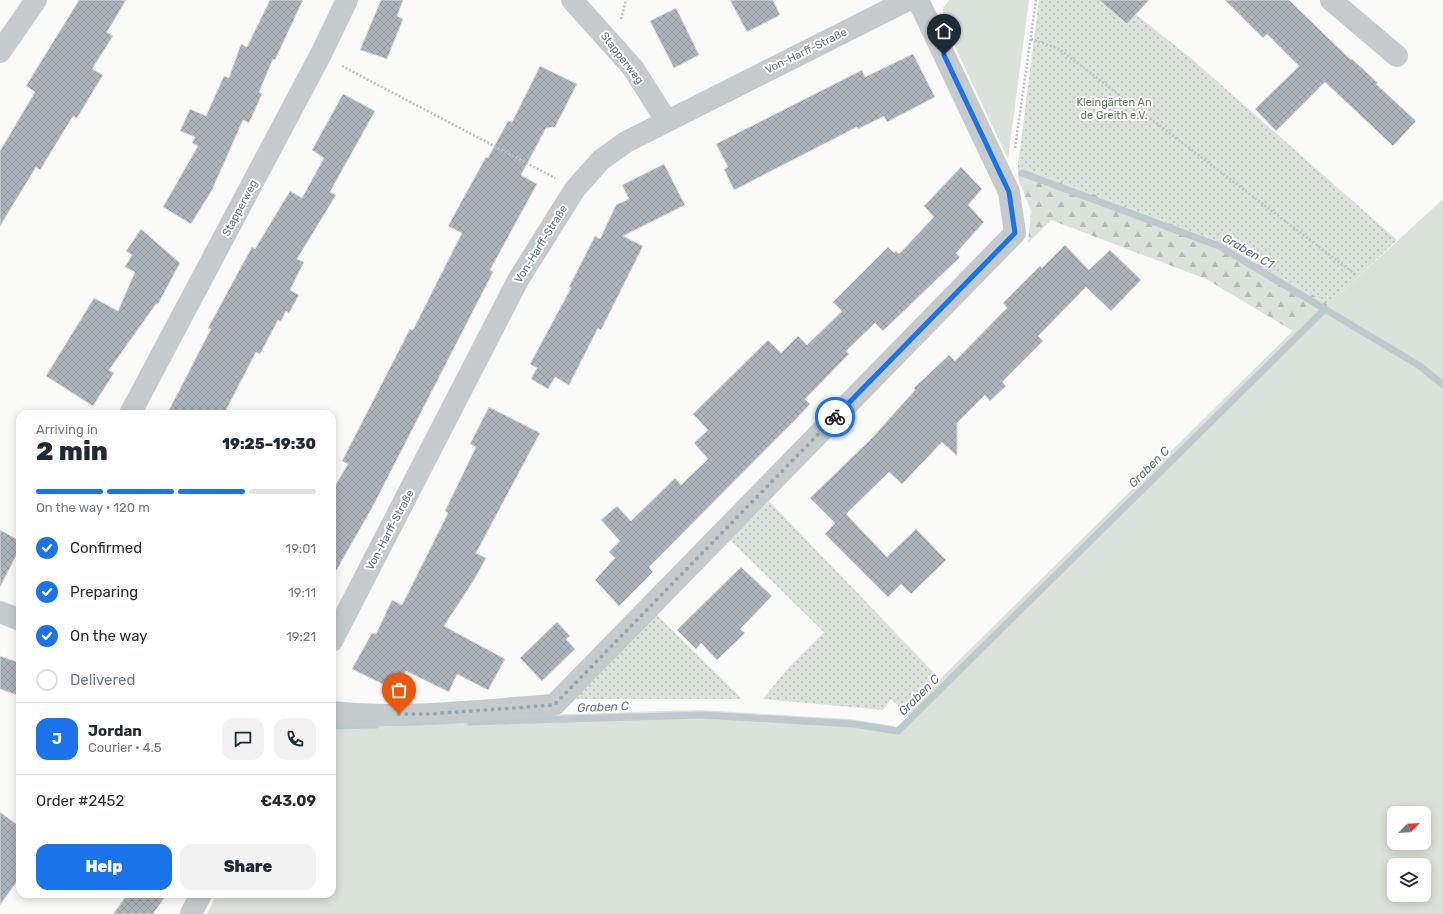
<!DOCTYPE html>
<html lang="en">
<head>
<meta charset="utf-8">
<style>
	body { margin:0; font-family:Rubik,sans-serif; background:#f2f2f3; color:#1f2937; height:100vh; display:flex; flex-direction:column; font-size:15px; white-space:nowrap }
	* { box-sizing:border-box; margin:0 }
	p { font-size:13px; color:#747a83 }
	.icon { flex:none; width:22px; height:22px; fill:none; stroke:currentColor; stroke-width:2; stroke-linecap:round; stroke-linejoin:round }
	.map { position:relative; flex:1; overflow:hidden }
	.side { position:absolute; left:16px; top:410px; width:320px; height:488px; display:flex; flex-direction:column; background:#fff; border-radius:12px; box-shadow:0 2px 10px #0003 }
	.side>* { flex:none }
	.needle { width:26px; rotate:65deg }
	.fabs { position:absolute; left:1387px; top:806px; display:grid; gap:8px }
	.fabs a { display:grid; place-items:center; width:44px; height:44px; border-radius:8px; background:#fff; box-shadow:0 2px 10px #0003; font-size:20px }
	.pin { position:absolute; display:grid; place-items:center; width:34px; height:34px; color:#fff; margin:-41px -17px; border-radius:50% 50% 50% 0; rotate:-45deg; box-shadow:0 0 4px #0007 }
	.pin .icon { rotate:45deg }
	.courier { position:absolute; display:grid; place-items:center; width:40px; height:40px; margin:-20px; border:3px solid #1a73e8; border-radius:50%; background:#fff; color:#222; box-shadow:0 1px 5px #0007 }
	.summary em { font-style:normal; font-weight:800 }
	.summary div { display:flex; flex-direction:column-reverse }
	.summary { display:flex; align-items:center; justify-content:space-between; height:68px; padding:0 20px }
	h1 { font-size:26px; font-weight:800; line-height:30px }
	.bar { display:grid; grid-template-columns:repeat(4,1fr); gap:6px 4px; align-content:center; height:48px; padding:0 20px }
	.bar i { height:5px; border-radius:3px; background:#e0e1e3 }
	.bar .on { background:#1a73e8 }
	.bar p { grid-column:span 4 }
	.line { display:flex; align-items:center; gap:10px; padding:0 20px; border-top:1px solid #e0e1e3 }
	.line div { flex:1 }
	.round { display:grid; place-items:center; flex:none; width:42px; height:42px; border-radius:12px; background:#f2f2f3 }
	ol { padding:0 20px; list-style:none }
	li { display:flex; align-items:center; gap:12px; height:44px }
	li p { margin-inline-start:auto }
	li .icon { padding:4px; border-radius:50%; background:#1a73e8; color:#fff; stroke-width:4 }
	li:last-child { color:#747a83 }
	li i { width:22px; height:22px; border:2px solid #e0e1e3; border-radius:50% }
	.action { display:flex; gap:8px; margin-top:auto; padding:8px 20px }
	.action a { flex:1; height:46px; border-radius:12px; background:#1a73e8; color:#fff; font-size:16px; font-weight:800; line-height:46px; text-align:center }
	.action a+a { background:#f2f2f3; color:#1f2937 }
	.map>svg:first-child { display:block }
	.grass { fill:#dbe2d9; fill-rule:evenodd }
	.forest { fill:url(#forest-firs) }
	.garden { fill:url(#garden-dots) }
	.lines { fill:none; stroke-linecap:round; stroke-linejoin:round }
	.stream { stroke:#bec9cd; stroke-width:7 }
	.building { fill:url(#building-cross-hatch); stroke:#dcdcda }
	.path { stroke:#bfc2c5; stroke-width:2.5; stroke-dasharray:2 2; stroke-linecap:butt }
	.minor { stroke:#c5cacd; stroke-width:22 }
	.done { stroke:#98a4ac; stroke-width:4; stroke-dasharray:0 7.2 }
	.route { stroke:#1a73e8; stroke-width:5 }
	.labels { text-anchor:middle; dominant-baseline:central; stroke-width:4; stroke-linejoin:round; paint-order:stroke }
	.street-label { font-size:11px; fill:#647583; stroke:#fff }
	.park-label { font-size:11px; fill:#677a63; stroke:#fff }
	.water-label { font-size:12px; font-style:italic; fill:#5f747c; stroke:#fff }
</style>
</head>
<body>
<div class="map">
<svg width="1443" height="914" viewBox="0 0 1443 914">
	<defs>
		<pattern id="forest-firs" width="22" height="20" patternUnits="userSpaceOnUse"><rect width="22" height="20" fill="#dbe2d9"/><path d="M5 1l3.5 6h-7zM16 11l3.5 6h-7z" fill="#b5bcb5"/></pattern>
		<pattern id="garden-dots" width="8" height="8" patternUnits="userSpaceOnUse"><rect width="8" height="8" fill="#dbe2d9"/><path d="M2 2h.1M6 6h.1" fill="none" stroke="#b5bcb5" stroke-width="1.8" stroke-linecap="round"/></pattern>
		<pattern id="building-cross-hatch" width="8" height="8" patternUnits="userSpaceOnUse"><rect width="8" height="8" fill="#acb5bb"/><path d="M0 0l8 8M0 8l8-8" fill="none" stroke="#90989d"/></pattern>
	</defs>
	<rect width="100%" height="100%" fill="#fafaf8"/>
	<path class="grass" d="M949 0H1029L1008 159 944 23 943 8Z
		M1443 199V914H207L217 894H332V721L700 710 850 719 894 726 897 729 909 719 908 715 940 679 1315 309 1320 312ZM1394 813H1424V843H1394ZM1394 865H1424V895H1394Z"/>
	<path class="forest" d="M1018 165 1219 242 1329 304 1319 312 1315 309 1293 331 1206 279 1051 220 1028 243 1031 211 1018 178Z"/>
	<path class="garden" d="M1039 0H1118L1193 60 1397 240 1329 304 1219 242 1018 165Z
		M769 501 940 679 908 715 891 699 883 710 763 699 788 668 824 632 730 540Z
		M656 614 742 699H571Z"/>
	<g class="lines">
		<path class="stream" d="M1022 173 1219 246 1420 366 1443 385
			M470 722 703 715 853 724 898 731 1325 309
			M332 726 376 725"/>
	</g>
	<path class="building" d="M79 0H126L107 32 113 36 92 69 103 75 77 118 73 116 40 170 36 167 0 226V151L35 92 26 86Z
		M270 0H303L275 60 273 59 259 92 262 94 249 123 243 120 212 190 191 224 163 207 198 146 192 143 195 137 180 131 190 109 206 116 224 76 229 78 241 44 247 47Z
		M381 0H403L397 16 403 19 387 59 360 50Z
		M730 0H773L780 15 747 32Z
		M1099 0H1149L1127 24Z
		M1225 0H1289L1351 60 1352 59 1378 83 1376 84 1416 121 1393 146 1325 82 1276 131 1255 109 1299 66 1267 34 1263 38Z
		M676 8 699 55 674 68 650 21Z
		M913 54 935 97 887 122 884 116 858 129 857 127 734 190 724 169 728 167 716 144 862 70 865 77Z
		M540 66 577 84 555 127 546 128 521 175 537 184 490 270 493 272 373 506 332 578V491L348 464 342 461 410 329 413 330 462 233 448 226 486 157 488 158 508 121 512 122Z
		M343 94 375 111 330 192 336 195 297 259 304 262 290 290 299 295 289 313 286 311 281 321 278 320 260 354 256 352 224 414H167L211 329 208 328 252 247 255 249 290 191 302 198 324 158 312 150Z
		M664 164 685 205 623 236 643 246 601 330 598 328 569 385 555 377 548 389 531 379 537 368 530 364 571 288 569 287 595 236 600 239 616 205 629 199 622 185Z
		M961 167 982 189 968 205 984 222 956 253 960 257 883 331 875 323 846 351 849 354 805 399 810 404 798 417 649 567 653 572 619 606 595 580 615 558 609 552 620 541 601 520 617 506 631 521 675 478 681 485 708 459 694 443 708 430 693 414 768 340 781 353 798 336 807 345 842 311 833 302 888 247 894 253 896 251 899 254 934 217 924 206Z
		M141 229 180 263 158 304H156L109 370 114 373 93 406 46 376 94 298 118 311 135 272 125 267 132 255 126 251Z
		M1065 245 1089 270 1110 250 1141 280 1111 311 1086 287 1038 336 1043 341 1002 382 1006 386 990 401 985 395 957 423V456L942 442 902 484 889 472 846 514 887 557 916 529 946 560 911 594 901 584 888 597 825 534 835 523 810 498 872 438 915 390 914 388 949 355 955 361 1007 308 1003 303 1040 266 1042 268Z
		M489 407 540 433 476 553 486 558 474 580 444 626 505 659 488 690 457 674 449 692 406 671 395 690 352 669 372 633 376 634 392 600 402 605 448 513 445 511 476 447 470 444Z
		M0 530 20 541V548L0 587Z
		M741 567 772 596 740 629 745 633 717 660 701 643 696 649 677 630Z
		M557 622 570 636 566 639 575 649 542 681 520 658Z
		M0 656 20 663V696L0 689Z
		M0 812 20 827V877L0 905Z
		M128 894H167L153 914H113Z"/>
	<g class="lines">
		<path class="path" d="M621 19 626 0
			M1031 39 1059 49 1356 275
			M342 66 555 178
			M1015 148 1036 0"/>
		<path class="minor" d="M572 0 633 68 666 120
			M1331 0 1397 56
			M0 52 36 0
			M130 414 321 54 347 0
			M0 612 20 620
			M332 641 518 280 575 189 601 160 626 142 908 0
			M332 712C405 720 481 710 554 705L1015 233 1009 192 918 0
			M191 914 201 894"/>
	</g>
	<g class="lines">
		<path class="done" d="M399 714H430L554 705 835 417"/>
		<path class="route" d="M835 417 1015 233 1009 192 944 55"/>
	</g>
	<g class="labels">
		<g class="street-label">
			<text transform="translate(806 51) rotate(-26)">Von-Harff-Straße</text>
			<text transform="translate(622 58) rotate(52)">Stapperweg</text>
			<text transform="translate(240 208) rotate(-62)">Stapperweg</text>
			<text transform="translate(541 244) rotate(-58)">Von-Harff-Straße</text>
			<text transform="translate(390 530) rotate(-62)">Von-Harff-Straße</text>
		</g>
		<g class="park-label">
			<text x="1114" y="102">Kleingärten An<tspan x="1114" dy="13">de Greith e.V.</tspan></text>
		</g>
		<g class="water-label">
			<text transform="translate(1248 251) rotate(30)">Graben C1</text>
			<text transform="translate(1149 467) rotate(-45)">Graben C</text>
			<text transform="translate(919 695) rotate(-45)">Graben C</text>
			<text transform="translate(603 707) rotate(-2)">Graben C</text>
		</g>
	</g>
</svg>
<div class="fabs">
<a><svg class="needle" viewBox="-14 -14 28 28"><path d="M0-13l5 13h-10z" fill="#e53935"/><path d="M0 13l5-13h-10z" fill="#747a83"/></svg></a>
<a><svg class="icon" aria-label="layers" viewBox="0 0 24 24"><path d="M12 4l9 5-9 5-9-5zM3 14l9 5 9-5"/></svg></a>
</div>
<div class="pin" style="left:399px;top:714px;background:#ea580c"><svg class="icon" aria-label="bag" viewBox="0 0 24 24"><path d="M5 8h14l-1 12H6zM9 8a3 3 0 0 1 6 0"/></svg></div>
<div class="pin" style="left:944px;top:55px;background:#1f2937"><svg class="icon" aria-label="home" viewBox="0 0 24 24"><path d="M3 11l9-7 9 7M6 9v11h12V9"/></svg></div>
<div class="courier" style="left:835px;top:417px"><svg class="icon" aria-label="bike" viewBox="0 0 24 24"><circle cx="6" cy="16" r="4"/><circle cx="18" cy="16" r="4"/><path d="M6 16l4-8h5l3 8M10 8l3 8H6M13 5h3"/></svg></div>
<section class="side">
<div class="summary"><div><h1>2 min</h1><p>Arriving in</p></div><em>19:25–19:30</em></div>
<div class="bar"><i class="on"></i><i class="on"></i><i class="on"></i><i></i><p>On the way · 120 m</p></div>
<ol>
<li><svg class="icon" aria-label="check" viewBox="0 0 24 24"><path d="M5 12l5 5 9-10"/></svg>Confirmed<p>19:01</p></li>
<li><svg class="icon" aria-label="check" viewBox="0 0 24 24"><path d="M5 12l5 5 9-10"/></svg>Preparing<p>19:11</p></li>
<li><svg class="icon" aria-label="check" viewBox="0 0 24 24"><path d="M5 12l5 5 9-10"/></svg>On the way<p>19:21</p></li>
<li><i></i>Delivered</li>
</ol>
<div class="line" style="height:72px"><b class="round" style="background:#1a73e8;color:#fff">J</b><div><b>Jordan</b><p>Courier · 4.5</p></div><a class="round"><svg class="icon" aria-label="chat" viewBox="0 0 24 24"><path d="M4 5h16v11H9l-5 4z"/></svg></a><a class="round"><svg class="icon" aria-label="phone" viewBox="0 0 24 24"><path d="M5 4h4l2 5-3 2q2 4 5 5l2-3 5 2v4C11 20 4 13 5 4z"/></svg></a></div>
<div class="line" style="height:52px"><div>Order #2452</div><b>€43.09</b></div>
<div class="action"><a>Help</a><a>Share</a></div>
</section>
</div>
</body>
</html>
